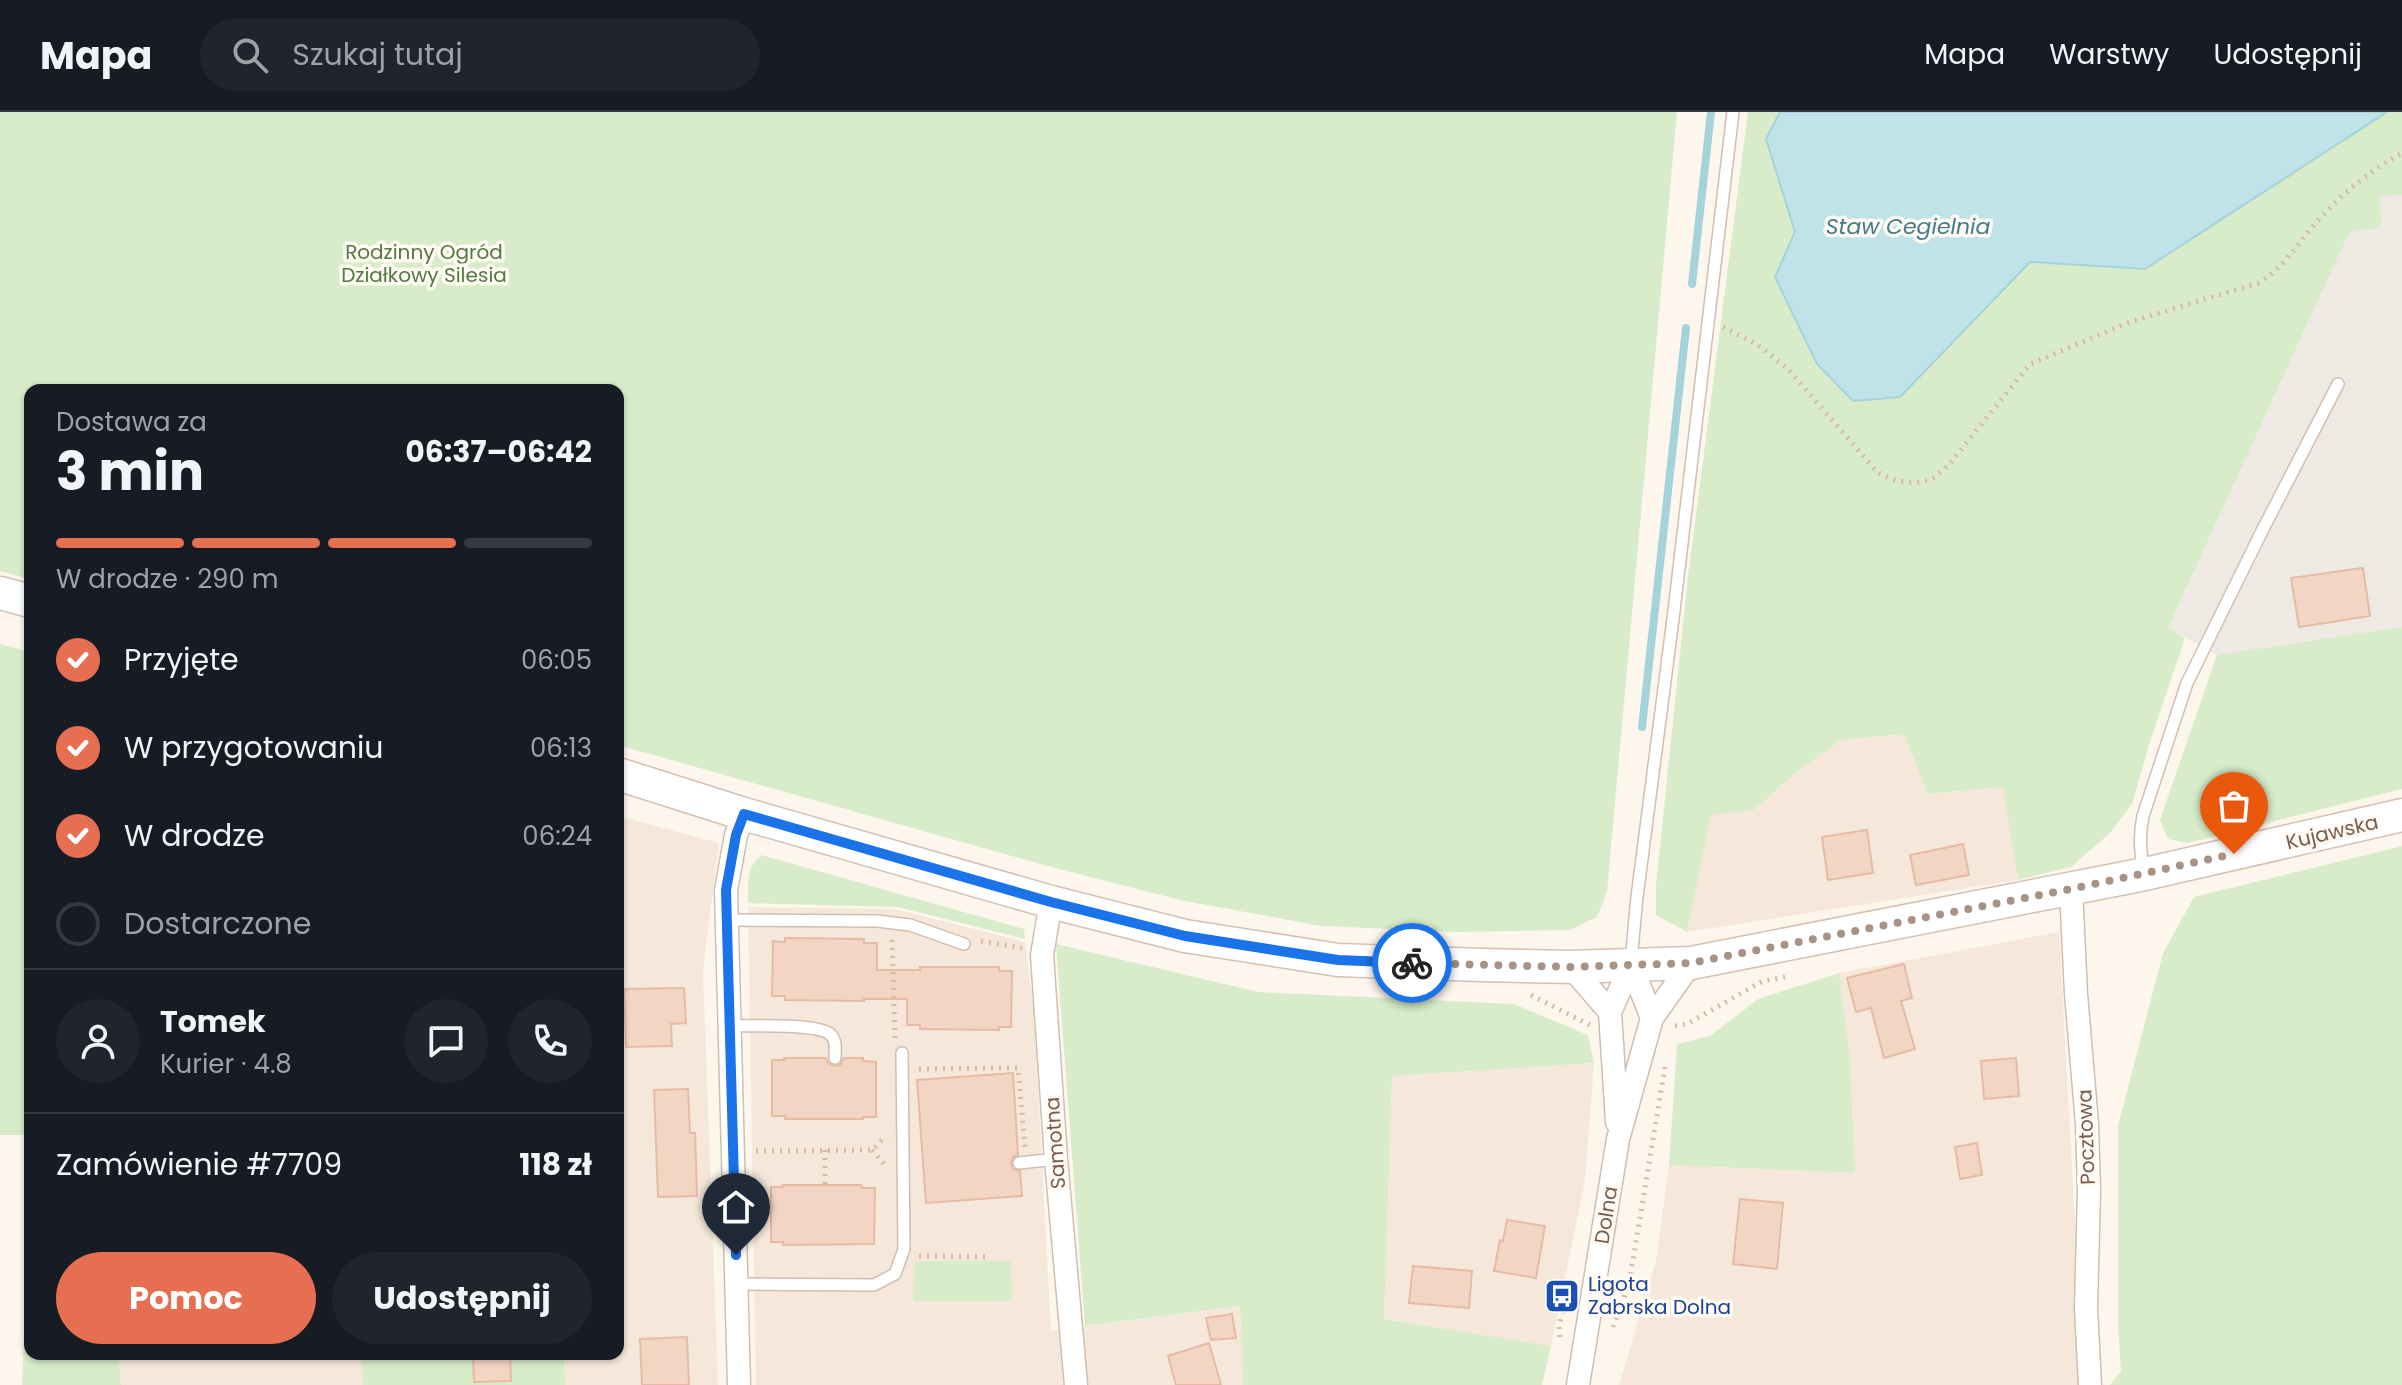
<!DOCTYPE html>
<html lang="pl">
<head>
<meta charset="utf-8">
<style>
	body { margin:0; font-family:Poppins,sans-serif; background:#20242c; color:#f1f3f6; height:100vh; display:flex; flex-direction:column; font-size:30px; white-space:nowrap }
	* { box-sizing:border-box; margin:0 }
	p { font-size:26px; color:#9ea1a6 }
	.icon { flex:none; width:44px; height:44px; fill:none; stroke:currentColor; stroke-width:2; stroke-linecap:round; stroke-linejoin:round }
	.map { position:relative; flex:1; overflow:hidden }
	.sheet { position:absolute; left:24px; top:272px; width:600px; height:976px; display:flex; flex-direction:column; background:#171b24; border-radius:16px; box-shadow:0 2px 6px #0004 }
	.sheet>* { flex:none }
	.pin { position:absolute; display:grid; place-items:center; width:68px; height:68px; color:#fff; margin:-82px -34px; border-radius:50% 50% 50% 0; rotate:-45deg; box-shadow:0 0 8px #0007 }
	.pin .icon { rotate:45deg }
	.courier { position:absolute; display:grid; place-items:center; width:80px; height:80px; margin:-40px; border:6px solid #1a73e8; border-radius:50%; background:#fff; color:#222; box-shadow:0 2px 10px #0007 }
	.overview em { font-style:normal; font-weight:700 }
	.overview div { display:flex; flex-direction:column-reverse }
	.overview { display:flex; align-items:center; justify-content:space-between; height:136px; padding:0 32px }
	h1 { font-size:52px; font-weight:700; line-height:60px }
	.bar { display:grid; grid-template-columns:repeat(4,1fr); gap:12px 8px; align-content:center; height:96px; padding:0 32px }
	.bar i { height:10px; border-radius:6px; background:#363941 }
	.bar .selected { background:#e76f51 }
	.bar p { grid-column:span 4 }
	.line { display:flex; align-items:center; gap:20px; padding:0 32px; border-top:2px solid #363941 }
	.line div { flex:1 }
	.round { display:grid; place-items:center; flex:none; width:84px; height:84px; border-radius:42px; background:#20242c }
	ol { padding:0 32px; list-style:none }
	li { display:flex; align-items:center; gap:24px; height:88px }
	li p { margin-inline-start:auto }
	li .icon { padding:8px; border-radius:50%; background:#e76f51; color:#fff; stroke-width:4 }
	li:last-child { color:#9ea1a6 }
	li i { width:44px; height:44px; border:4px solid #363941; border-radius:50% }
	.button { display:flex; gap:16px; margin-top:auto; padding:16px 32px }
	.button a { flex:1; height:92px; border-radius:48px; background:#e76f51; color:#fff; font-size:32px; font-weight:700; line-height:92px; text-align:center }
	.button a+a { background:#20242c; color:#f1f3f6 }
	header { display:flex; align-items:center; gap:48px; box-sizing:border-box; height:112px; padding:0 40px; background:#171b24; border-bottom:2px solid #363941 }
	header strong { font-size:38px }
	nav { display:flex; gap:44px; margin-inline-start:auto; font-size:28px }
	.search { width:560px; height:72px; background:#20242c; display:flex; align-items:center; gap:20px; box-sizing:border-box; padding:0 28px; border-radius:44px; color:#9ea1a6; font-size:30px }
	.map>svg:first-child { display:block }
	.residential { fill:#f5e8da }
	.industrial { fill:#efe9e4 }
	.green { fill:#d8ecc9 }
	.water { fill:#bfe3e8; stroke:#a5d3da; stroke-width:2 }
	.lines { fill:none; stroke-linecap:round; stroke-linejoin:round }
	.stream { stroke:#a5d3da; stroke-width:8 }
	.building { fill:#f3d5c3; stroke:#e6bba3; stroke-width:2 }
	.lane-casing { stroke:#d1beb0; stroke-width:14 }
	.street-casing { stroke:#d1beb0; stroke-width:25 }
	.secondary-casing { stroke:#d6c0b0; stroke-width:35 }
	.path { stroke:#d9b8a5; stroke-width:5; stroke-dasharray:2 6; stroke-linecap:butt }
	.lane { stroke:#fff; stroke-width:11 }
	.street { stroke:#fff; stroke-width:22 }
	.secondary { stroke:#fff; stroke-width:32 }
	.done { stroke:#a89285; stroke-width:8; stroke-dasharray:0 14.4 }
	.route { stroke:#1a73e8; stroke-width:10 }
	.labels { text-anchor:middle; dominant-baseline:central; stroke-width:7; stroke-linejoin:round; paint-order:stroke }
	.park-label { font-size:20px; fill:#537a41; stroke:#fffaf3 }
	.street-label { font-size:20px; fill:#7a5c4d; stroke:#fffaf3 }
	.transit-label { font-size:20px; fill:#164399; stroke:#fffaf3; text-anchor:start }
	.water-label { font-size:22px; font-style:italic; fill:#437c86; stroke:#fffaf3 }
</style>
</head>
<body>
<header>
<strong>Mapa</strong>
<div class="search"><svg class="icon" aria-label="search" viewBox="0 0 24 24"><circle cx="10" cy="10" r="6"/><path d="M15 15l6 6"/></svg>Szukaj tutaj</div>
<nav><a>Mapa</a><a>Warstwy</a><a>Udostępnij</a></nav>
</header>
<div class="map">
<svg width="2402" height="1273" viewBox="0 0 2402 1273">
	<rect width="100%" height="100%" fill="#fdf6ec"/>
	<path class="residential" d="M1904 622 1928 682 2004 675 2018 768 1687 820 1710 703 1754 698 1800 657 1842 628Z
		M618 704 719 731 703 858 718 1273H565L564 1242H618Z
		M748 795 896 797 1025 830 1034 901 1051 1219 1240 1194 1243 1273H756Z
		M2059 820 2084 1273H1619L1656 1149 1669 1053 1855 1061 1850 948 1839 861Z
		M1594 951 1585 1069 1551 1234 1384 1207 1392 964Z
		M119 1242H214L362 1247 363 1273H121Z"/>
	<path class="industrial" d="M2402 83V515L2217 543 2168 516 2350 119 2379 84Z"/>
	<path class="green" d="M0 0H1677L1607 780 1597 805 1570 818 1457 820 1321 814 1180 788 1044 753 618 633V278H30V467L0 459Z
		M1748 0H1780L1766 27 1795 121 1900 285 2030 149 2145 157 2387 0H2402V83L2380 84 2381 116 2350 119 2168 516 2185 526 2149 633 2132 692 2110 721 2071 755 2018 768 2003 675 1928 682 1904 622 1842 628 1800 657 1754 698 1711 703 1687 820 1656 803V773L1688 465Z
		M2402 515V677L2188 731 2168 727 2160 708 2217 543Z
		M0 532 30 540V1023H0Z
		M2402 734V1273H2110L2121 1259 2118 1215V1014L2163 841 2194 785Z
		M761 743 1024 817 1025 827 897 795 748 791C748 772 746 756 761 743Z
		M1056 832 1258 880 1514 892 1588 923 1594 951 1392 964 1384 1207 1551 1234 1542 1273H1243L1240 1194 1085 1214Z
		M1839 861 1850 948 1855 1061 1669 1053 1677 932 1710 924 1758 887Z
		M30 1073V1242H119L121 1273H22Z
		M915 1149H1011L1012 1189H913Z
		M214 1242H564L565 1273H363L361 1247Z"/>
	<path class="water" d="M1780 0H2387L2145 157 2030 150 1900 285 1853 289 1817 252 1775 165 1795 120 1766 27Z"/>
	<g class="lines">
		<path class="stream" d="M1692 172 1711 0
			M1642 615 1686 216"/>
	</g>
	<path class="building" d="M2363 456 2370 504 2299 515 2291 466Z
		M1867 718 1873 761 1828 768 1822 725Z
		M1963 732 1969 763 1916 773 1910 743Z
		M785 826 864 827V831H877V858H920V855H999V859H1012L1011 915H999V918L920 917V913H907V887H864V889L785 888V884H772L773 829 785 830Z
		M1904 852 1912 886 1901 889 1915 937 1884 946 1871 896 1856 900 1847 866Z
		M684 876 686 911 671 912 672 934 626 935 624 877Z
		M784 946H826L828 951 834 954 840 953 844 946H863V949L876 950V1005H863V1007H785V1004H772V948H784Z
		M2016 946 2019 984 1984 987 1981 949Z
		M1013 961 1018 1043 1013 1045 1011 1051 1013 1057 1020 1059 1022 1084 926 1091 917 968Z
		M688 977 690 1021H695L697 1084 658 1085 654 978Z
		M1977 1031 1982 1063 1960 1067 1955 1035Z
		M783 1073H861L862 1076H875L874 1132 783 1133V1130H771V1075H783Z
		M1740 1087 1783 1091 1777 1157 1733 1152Z
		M1507 1108 1545 1114 1536 1166 1494 1159 1500 1128 1503 1129Z
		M1413 1154 1472 1159 1469 1196 1409 1191Z
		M1232 1202 1236 1226 1211 1228 1206 1206Z
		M687 1225 689 1273H642L640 1227Z
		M1209 1231 1221 1273H1176L1168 1244Z
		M510 1243 511 1269 474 1270 473 1244Z"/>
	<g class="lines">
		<g class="lane-casing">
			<path id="lane" d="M2144 759C2140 739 2139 724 2143 704L2187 571 2262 419 2338 272
				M727 808 877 809 910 813 964 832
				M1631 849 1637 785 1673 507 1733 0
				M730 914C751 914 815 911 830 922 837 928 835 938 835 946
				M1019 1051 1056 1047
				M736 1172 874 1173 895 1162 904 1137 902 941"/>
		</g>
		<g class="street-casing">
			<path id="street" d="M2071 777 2076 882 2087 1012 2089 1078 2086 1196 2090 1273
				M1051 790 1042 843 1056 1047 1076 1273
				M1631 853 1652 906
				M1571 855 1610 900 1617 1010
				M1610 900 1631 853
				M739 1273 726 778 736 723 744 702
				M1578 1273 1618 1027 1652 906 1691 851"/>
		</g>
		<g class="secondary-casing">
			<path id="secondary" d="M0 481 30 489
				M618 662 744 702 1051 790 1185 824 1338 848 1482 853 1571 855 1691 851 2145 762 2402 703"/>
		</g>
		<path class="path" d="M1723 215 1758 233 1789 258 1877 360C1892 369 1916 375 1933 366 1938 364 1943 357 1948 354L2030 252 2130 210 2258 171C2285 155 2295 135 2314 113 2339 84 2369 59 2402 41
			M892 828 895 926
			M981 829 1022 836
			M1531 883 1590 913
			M1675 914 1687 912 1763 869 1785 865
			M919 957 1018 956 1025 1035
			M825 1038V1073
			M872 1038 884 1052
			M756 1039 872 1038 884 1026
			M919 1144 989 1145
			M1613 1215 1629 1172 1665 955
			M1560 1225 1559 1215 1565 1188"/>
		<use href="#lane" class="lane"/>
		<use href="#street" class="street"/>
		<use href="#secondary" class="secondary"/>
	</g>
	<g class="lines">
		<path class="done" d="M1412 851 1571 855 1691 851 2071 777 2234 742"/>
		<path class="route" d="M736 1143 726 778 736 723 744 702 1051 790 1185 824 1338 848 1412 851"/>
	</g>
	<defs>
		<g id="bus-square" transform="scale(1.8)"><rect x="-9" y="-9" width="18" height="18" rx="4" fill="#1a4fb4" stroke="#fffaf3"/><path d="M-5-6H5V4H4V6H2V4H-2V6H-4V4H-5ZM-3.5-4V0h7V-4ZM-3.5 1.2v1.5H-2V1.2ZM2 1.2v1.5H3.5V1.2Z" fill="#fff"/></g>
	</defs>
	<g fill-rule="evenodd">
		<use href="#bus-square" x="1562" y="1184"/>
	</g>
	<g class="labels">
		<g class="park-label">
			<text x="424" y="140">Rodzinny Ogród<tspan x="424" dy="23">Działkowy Silesia</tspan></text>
		</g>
		<g class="street-label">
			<text transform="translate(2332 720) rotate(-13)">Kujawska</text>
			<text transform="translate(2086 1025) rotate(-92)">Pocztowa</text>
			<text transform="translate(1055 1031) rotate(-94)">Samotna</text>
			<text transform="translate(1606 1103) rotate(-81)">Dolna</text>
		</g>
		<g class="transit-label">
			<text x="1588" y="1172">Ligota<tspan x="1588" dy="23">Zabrska Dolna</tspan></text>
		</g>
		<g class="water-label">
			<text x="1908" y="114">Staw Cegielnia</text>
		</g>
	</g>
</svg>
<div class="pin" style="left:2234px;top:742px;background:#ea580c"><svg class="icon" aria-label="bag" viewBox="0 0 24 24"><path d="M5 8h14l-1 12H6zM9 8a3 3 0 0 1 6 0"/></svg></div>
<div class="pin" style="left:736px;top:1143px;background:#1f2937"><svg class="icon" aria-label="home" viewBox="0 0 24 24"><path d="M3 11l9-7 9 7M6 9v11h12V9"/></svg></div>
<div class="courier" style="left:1412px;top:851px"><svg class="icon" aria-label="bike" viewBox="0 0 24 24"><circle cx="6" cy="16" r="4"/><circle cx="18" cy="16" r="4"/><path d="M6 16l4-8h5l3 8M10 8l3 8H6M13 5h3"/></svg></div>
<section class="sheet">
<div class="overview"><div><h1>3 min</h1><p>Dostawa za</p></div><em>06:37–06:42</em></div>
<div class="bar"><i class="selected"></i><i class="selected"></i><i class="selected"></i><i></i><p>W drodze · 290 m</p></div>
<ol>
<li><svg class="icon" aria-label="check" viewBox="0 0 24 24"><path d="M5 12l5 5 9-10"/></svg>Przyjęte<p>06:05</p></li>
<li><svg class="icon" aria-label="check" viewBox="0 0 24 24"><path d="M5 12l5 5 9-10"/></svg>W przygotowaniu<p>06:13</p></li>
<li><svg class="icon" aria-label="check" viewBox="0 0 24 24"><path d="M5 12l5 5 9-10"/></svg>W drodze<p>06:24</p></li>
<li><i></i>Dostarczone</li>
</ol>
<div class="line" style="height:144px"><a class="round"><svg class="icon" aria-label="person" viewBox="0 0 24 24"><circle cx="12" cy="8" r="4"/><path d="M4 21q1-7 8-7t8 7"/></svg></a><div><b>Tomek</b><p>Kurier · 4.8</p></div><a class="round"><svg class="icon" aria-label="chat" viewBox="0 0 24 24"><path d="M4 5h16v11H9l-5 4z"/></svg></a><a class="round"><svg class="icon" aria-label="phone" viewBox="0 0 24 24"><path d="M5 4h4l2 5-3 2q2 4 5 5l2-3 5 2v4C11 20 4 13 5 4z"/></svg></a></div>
<div class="line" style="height:104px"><div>Zamówienie #7709</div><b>118 zł</b></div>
<div class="button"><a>Pomoc</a><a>Udostępnij</a></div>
</section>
</div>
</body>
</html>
